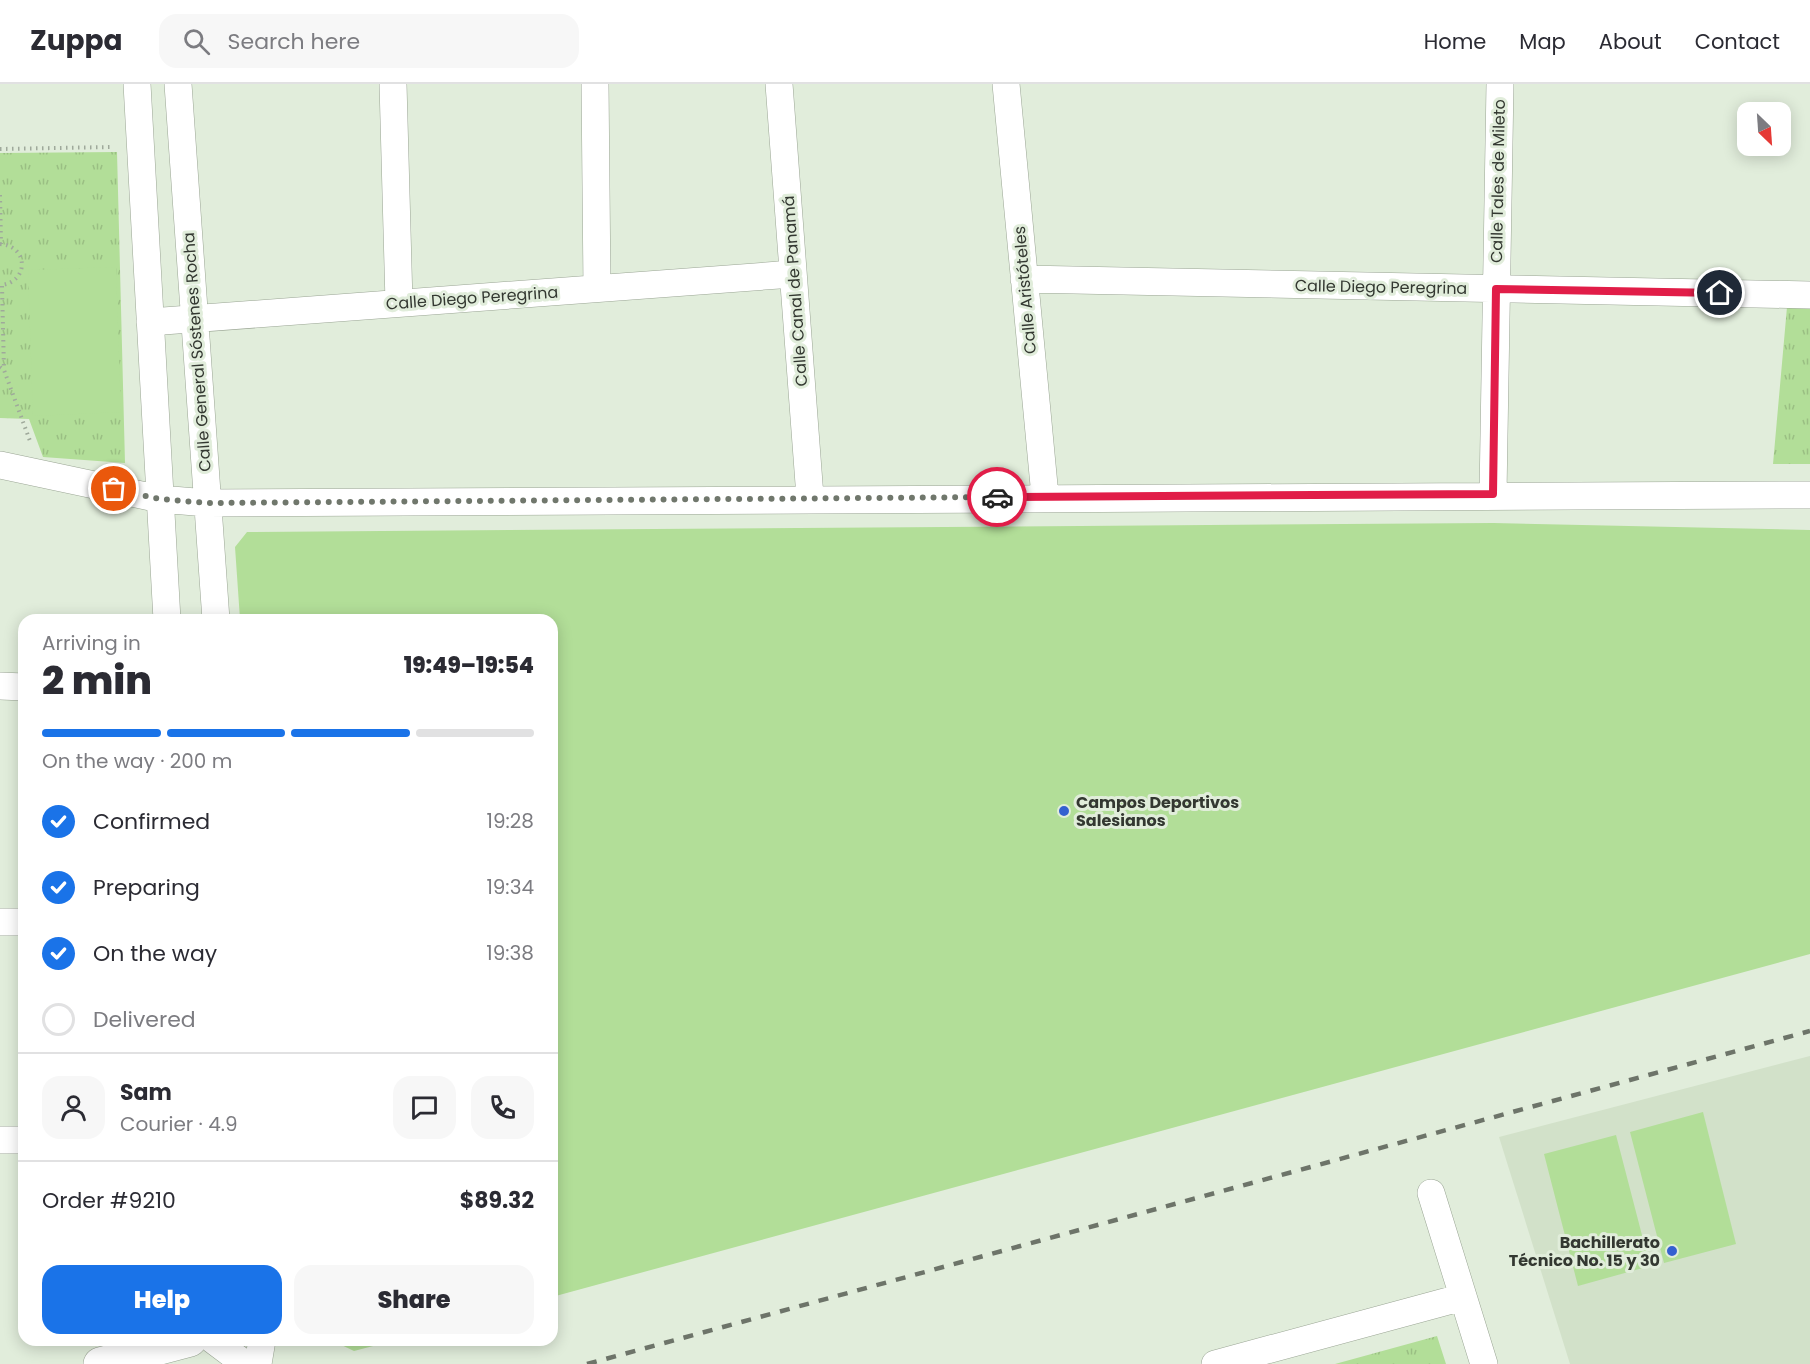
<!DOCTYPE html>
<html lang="en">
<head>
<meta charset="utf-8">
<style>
	body { margin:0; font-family:Poppins,sans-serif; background:#f7f7f7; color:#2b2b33; height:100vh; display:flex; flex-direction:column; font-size:22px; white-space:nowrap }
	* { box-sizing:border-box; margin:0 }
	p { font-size:20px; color:#7c7c81 }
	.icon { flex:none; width:33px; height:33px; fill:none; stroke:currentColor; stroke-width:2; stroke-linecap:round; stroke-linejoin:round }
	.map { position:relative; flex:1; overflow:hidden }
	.details { position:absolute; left:18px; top:530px; width:540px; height:732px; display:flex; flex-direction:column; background:#fff; border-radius:18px; box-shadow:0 3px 15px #0003 }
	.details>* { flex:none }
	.needle { width:39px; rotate:155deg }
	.controls { position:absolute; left:1737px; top:18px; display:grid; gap:12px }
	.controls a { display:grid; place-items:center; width:54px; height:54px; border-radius:12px; background:#fff; box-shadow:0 3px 15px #0003; font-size:30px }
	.pin { position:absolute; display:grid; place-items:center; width:51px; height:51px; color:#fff; margin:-26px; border:3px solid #fff; border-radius:50%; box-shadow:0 2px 6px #0007 }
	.courier { position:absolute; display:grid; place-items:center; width:60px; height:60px; margin:-30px; border:4px solid #e11d48; border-radius:50%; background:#fff; color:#222; box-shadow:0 2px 8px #0007 }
	.headline em { font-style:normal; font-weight:800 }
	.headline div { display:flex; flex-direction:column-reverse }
	.headline { display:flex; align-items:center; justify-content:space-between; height:102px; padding:0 24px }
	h1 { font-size:39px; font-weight:800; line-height:45px }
	.bar { display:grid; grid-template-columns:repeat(4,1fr); gap:9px 6px; align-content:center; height:72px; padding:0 24px }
	.bar i { height:8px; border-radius:4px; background:#e1e1e2 }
	.bar .current { background:#1a73e8 }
	.bar p { grid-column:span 4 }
	.line { display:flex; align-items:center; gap:15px; padding:0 24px; border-top:2px solid #e1e1e2 }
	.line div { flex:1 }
	.round { display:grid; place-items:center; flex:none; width:63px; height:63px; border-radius:18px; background:#f7f7f7 }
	ol { padding:0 24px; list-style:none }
	li { display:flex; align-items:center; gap:18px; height:66px }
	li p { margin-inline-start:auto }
	li .icon { padding:6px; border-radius:50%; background:#1a73e8; color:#fff; stroke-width:4 }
	li:last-child { color:#7c7c81 }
	li i { width:33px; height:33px; border:3px solid #e1e1e2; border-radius:50% }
	.primary-button { display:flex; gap:12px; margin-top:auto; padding:12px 24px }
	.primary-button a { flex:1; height:69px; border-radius:18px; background:#1a73e8; color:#fff; font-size:24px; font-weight:800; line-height:69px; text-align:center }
	.primary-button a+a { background:#f7f7f7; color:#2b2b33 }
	header { display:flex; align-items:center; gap:36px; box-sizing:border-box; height:84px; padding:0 30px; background:#fff; border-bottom:2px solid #e1e1e2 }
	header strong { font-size:28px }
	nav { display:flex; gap:33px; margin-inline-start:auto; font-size:21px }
	.search { width:420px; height:54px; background:#f7f7f7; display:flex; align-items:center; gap:15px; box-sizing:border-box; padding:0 21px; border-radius:18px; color:#7c7c81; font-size:22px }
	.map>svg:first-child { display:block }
	.built { fill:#d2e1c9 }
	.park { fill:url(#park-tufts) }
	.pitch { fill:#b2de98 }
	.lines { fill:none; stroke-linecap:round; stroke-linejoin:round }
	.minor-casing { stroke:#9aa594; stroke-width:28 }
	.tertiary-casing { stroke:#9aa594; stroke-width:34 }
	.path { stroke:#9fa99b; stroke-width:4; stroke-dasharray:1.5 4.5; stroke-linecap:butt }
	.minor { stroke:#fff; stroke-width:27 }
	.tertiary { stroke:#fff; stroke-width:33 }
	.rail { stroke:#6d7469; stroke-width:4.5; stroke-dasharray:10 10; stroke-linecap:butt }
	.done { stroke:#70776c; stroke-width:6; stroke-dasharray:0 10.8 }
	.route { stroke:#e11d48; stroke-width:8 }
	.poi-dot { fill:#3460d0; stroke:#e1eddb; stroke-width:2 }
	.labels { text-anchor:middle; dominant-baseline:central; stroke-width:6; stroke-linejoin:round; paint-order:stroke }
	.street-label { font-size:16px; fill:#333831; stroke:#e1eddb }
	.poi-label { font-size:16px; font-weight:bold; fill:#333831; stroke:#e1eddb; text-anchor:start }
</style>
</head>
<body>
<header>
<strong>Zuppa</strong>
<div class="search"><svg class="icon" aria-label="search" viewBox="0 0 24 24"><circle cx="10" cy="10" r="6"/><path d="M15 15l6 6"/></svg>Search here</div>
<nav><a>Home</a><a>Map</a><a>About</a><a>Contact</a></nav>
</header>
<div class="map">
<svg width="1810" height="1280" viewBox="0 0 1810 1280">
	<defs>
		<pattern id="park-tufts" width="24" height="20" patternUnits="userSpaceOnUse" patternTransform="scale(1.5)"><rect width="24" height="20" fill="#b2de98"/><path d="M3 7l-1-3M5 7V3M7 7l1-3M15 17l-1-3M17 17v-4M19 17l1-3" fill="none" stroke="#9abf83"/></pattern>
	</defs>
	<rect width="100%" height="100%" fill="#e1eddb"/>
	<path class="built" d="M1810 972V1280H1570L1499 1053Z"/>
	<path class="park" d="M117 68 125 379 43 373 29 335 0 334V69Z
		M1787 223H1810V380H1773Z
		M1437 1252 1446 1280H1335Z"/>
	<path class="pitch" d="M116 183 121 328 33 332 28 186Z
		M1493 439 1810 446V870L552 1213V536L240 535 235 463 247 448Z
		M1703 1028 1736 1160 1664 1179 1630 1048Z
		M1616 1051 1650 1182 1578 1202 1544 1070Z
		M331 1256H396L354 1267Z"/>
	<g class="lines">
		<g class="minor-casing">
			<path id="minor" d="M137 0 167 536
				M178 0 216 536
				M393 0 399 219
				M595 0 597 204
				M779 0 810 413
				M1006 0 1045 412
				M1024 195 1810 211
				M150 238 793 190
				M0 381 160 415 207 419C742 414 1276 410 1810 411
				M1493 410 1500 0
				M0 602 24 603
				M0 838H24
				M0 1056H24
				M1431 1109 1484 1280
				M213 1256 245 1280
				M258 1280 262 1256
				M1215 1280 1463 1213"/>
		</g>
		<g class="tertiary-casing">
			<path id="tertiary" d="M100 1280 190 1256"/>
		</g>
		<path class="path" d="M0 65 112 63
			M0 111 1 160
			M0 160C29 162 29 198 1 201
			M2 202 4 286
			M0 283 4 286 30 357"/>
		<use href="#minor" class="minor"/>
		<use href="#tertiary" class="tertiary"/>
		<path class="rail" d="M587 1280 1810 947"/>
	</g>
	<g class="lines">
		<path class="done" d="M114 405 160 415 207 419 997 413"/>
		<path class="route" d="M997 413 1493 410 1496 205 1720 209"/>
	</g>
	<g class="poi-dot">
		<circle cx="1064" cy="727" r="6"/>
		<circle cx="1672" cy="1167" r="6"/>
	</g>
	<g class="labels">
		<g class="street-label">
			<text transform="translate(1498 97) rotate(-89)">Calle Tales de Mileto</text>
			<text transform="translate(1381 203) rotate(1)">Calle Diego Peregrina</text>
			<text transform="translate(1025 206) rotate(-95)">Calle Aristóteles</text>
			<text transform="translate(795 207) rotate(-94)">Calle Canal de Panamá</text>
			<text transform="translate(472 214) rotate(-4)">Calle Diego Peregrina</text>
			<text transform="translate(197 268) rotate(-94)">Calle General Sóstenes Rocha</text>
		</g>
		<g class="poi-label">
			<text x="1076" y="718">Campos Deportivos<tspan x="1076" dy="18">Salesianos</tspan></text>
			<text x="1660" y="1158" text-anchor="end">Bachillerato<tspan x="1660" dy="18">Técnico No. 15 y 30</tspan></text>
		</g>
	</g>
</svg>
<div class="controls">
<a><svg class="needle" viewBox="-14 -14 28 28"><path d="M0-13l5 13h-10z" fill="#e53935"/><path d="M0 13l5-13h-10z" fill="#7c7c81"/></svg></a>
</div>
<div class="pin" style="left:114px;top:405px;background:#ea580c"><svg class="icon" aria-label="bag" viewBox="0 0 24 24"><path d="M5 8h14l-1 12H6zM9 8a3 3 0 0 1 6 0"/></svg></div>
<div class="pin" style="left:1720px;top:209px;background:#1f2937"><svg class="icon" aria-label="home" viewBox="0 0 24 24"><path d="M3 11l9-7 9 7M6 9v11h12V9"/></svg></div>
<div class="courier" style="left:997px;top:413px"><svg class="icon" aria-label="car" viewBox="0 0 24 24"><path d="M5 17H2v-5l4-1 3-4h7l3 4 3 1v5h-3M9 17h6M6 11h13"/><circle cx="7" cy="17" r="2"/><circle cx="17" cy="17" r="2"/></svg></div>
<section class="details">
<div class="headline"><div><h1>2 min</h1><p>Arriving in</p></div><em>19:49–19:54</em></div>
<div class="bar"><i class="current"></i><i class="current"></i><i class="current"></i><i></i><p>On the way · 200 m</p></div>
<ol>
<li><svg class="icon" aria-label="check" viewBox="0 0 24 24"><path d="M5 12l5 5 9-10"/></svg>Confirmed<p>19:28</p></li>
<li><svg class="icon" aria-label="check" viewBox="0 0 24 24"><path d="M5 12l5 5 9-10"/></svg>Preparing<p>19:34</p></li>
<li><svg class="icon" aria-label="check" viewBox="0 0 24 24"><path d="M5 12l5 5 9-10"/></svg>On the way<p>19:38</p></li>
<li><i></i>Delivered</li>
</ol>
<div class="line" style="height:108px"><a class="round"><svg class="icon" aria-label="person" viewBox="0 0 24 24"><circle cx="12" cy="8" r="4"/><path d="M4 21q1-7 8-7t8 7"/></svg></a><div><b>Sam</b><p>Courier · 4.9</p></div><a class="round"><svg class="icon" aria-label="chat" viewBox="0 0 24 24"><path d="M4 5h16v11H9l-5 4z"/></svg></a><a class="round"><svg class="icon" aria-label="phone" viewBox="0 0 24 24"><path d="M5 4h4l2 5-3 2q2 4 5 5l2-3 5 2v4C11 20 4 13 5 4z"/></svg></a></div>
<div class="line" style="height:78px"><div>Order #9210</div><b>$89.32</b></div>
<div class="primary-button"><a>Help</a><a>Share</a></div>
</section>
</div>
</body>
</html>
